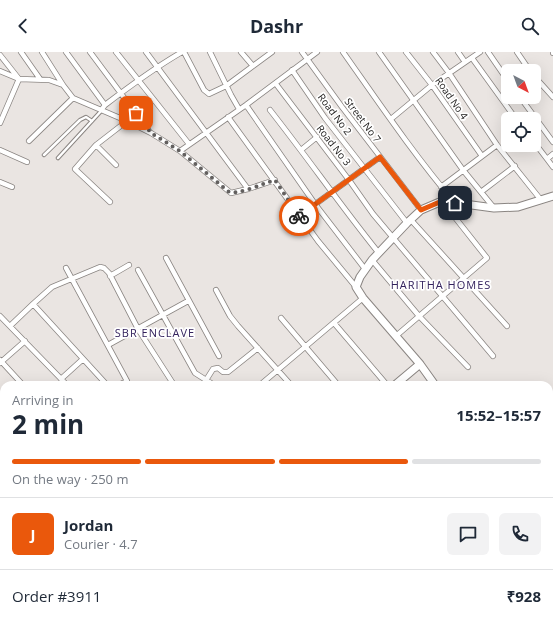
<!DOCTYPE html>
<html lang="en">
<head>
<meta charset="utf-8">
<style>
	body { margin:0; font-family:"Open Sans",sans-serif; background:#f2f2f3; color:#1f2937; height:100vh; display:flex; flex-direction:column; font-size:15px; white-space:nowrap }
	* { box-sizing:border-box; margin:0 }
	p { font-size:13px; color:#747a83 }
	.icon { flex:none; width:22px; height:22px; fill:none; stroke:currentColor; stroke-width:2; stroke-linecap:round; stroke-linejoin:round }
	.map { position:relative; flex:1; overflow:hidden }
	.details { position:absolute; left:0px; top:329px; width:553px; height:248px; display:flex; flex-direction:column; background:#fff; border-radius:12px 12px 0 0; box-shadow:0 4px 16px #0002 }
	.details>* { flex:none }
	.needle { width:26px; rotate:139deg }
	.fabs { position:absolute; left:501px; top:12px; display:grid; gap:8px }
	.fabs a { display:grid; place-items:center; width:40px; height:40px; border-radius:6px; background:#fff; box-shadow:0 4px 16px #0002; font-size:20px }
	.pin { position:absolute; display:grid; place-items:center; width:34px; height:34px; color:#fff; margin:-17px; border-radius:8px; box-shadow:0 2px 6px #0006 }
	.courier { position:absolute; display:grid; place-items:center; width:40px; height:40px; margin:-20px; border:3px solid #ea580c; border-radius:50%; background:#fff; color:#222; box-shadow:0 1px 5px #0007 }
	.head em { font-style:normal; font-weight:700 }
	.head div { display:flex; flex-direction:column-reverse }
	.head { display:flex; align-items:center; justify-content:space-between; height:68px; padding:0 12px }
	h1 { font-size:26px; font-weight:700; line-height:30px }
	.bar { display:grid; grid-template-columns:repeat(4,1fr); gap:6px 4px; align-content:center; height:48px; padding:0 12px }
	.bar i { height:5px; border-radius:3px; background:#e0e1e3 }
	.bar .active { background:#ea580c }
	.bar p { grid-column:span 4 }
	.line { display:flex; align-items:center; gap:10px; padding:0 12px; border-top:1px solid #e0e1e3 }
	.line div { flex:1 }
	.round { display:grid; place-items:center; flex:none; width:42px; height:42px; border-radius:6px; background:#f2f2f3 }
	header { display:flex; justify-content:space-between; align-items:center; height:52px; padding:0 12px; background:#fff; font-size:18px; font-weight:700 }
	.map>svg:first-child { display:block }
	.water { fill:#aba6c6 }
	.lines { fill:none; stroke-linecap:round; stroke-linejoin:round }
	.lane-casing { stroke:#8a8582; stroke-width:4.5 }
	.street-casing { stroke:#8a8582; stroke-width:6 }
	.secondary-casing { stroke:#8a8582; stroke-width:9 }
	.lane { stroke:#fff; stroke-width:2.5 }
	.street { stroke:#fff; stroke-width:4.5 }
	.secondary { stroke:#fff; stroke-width:7 }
	.done { stroke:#63605f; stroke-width:4; stroke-dasharray:0 7.2 }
	.route { stroke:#ea580c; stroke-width:5 }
	.labels { text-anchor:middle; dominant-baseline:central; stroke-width:3.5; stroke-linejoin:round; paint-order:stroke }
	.street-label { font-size:10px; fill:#1b1918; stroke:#fff }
	.neighbourhood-label { font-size:11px; letter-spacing:1px; fill:#33225d; stroke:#fff }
</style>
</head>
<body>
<header><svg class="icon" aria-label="back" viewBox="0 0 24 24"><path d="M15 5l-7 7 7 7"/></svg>Dashr<svg class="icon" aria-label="search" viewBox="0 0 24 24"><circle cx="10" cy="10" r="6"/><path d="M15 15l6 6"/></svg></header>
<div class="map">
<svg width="553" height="577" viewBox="0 0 553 577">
	<rect width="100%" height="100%" fill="#eae5e2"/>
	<path class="water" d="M0 483 4 485V540L0 545Z"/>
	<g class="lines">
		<g class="lane-casing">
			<path id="lane" d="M44 103 80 68 86 65 92 69
				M58 106 102 58
				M549 456 553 453"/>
		</g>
		<g class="street-casing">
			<path id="street" d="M21 0 40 27
				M42 0 63 33
				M66 0 105 53
				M90 0 149 79
				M116 0 189 92
				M146 0 248 137
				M184 0 204 38 209 42 226 34 272 0
				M210 0 231 43 239 57
				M241 0 253 14
				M302 0 342 55 421 158
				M343 0C379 51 414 103 455 151
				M379 0 463 118 494 156
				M406 0 432 33 482 104
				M433 0 449 21 497 93 541 148
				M458 0 465 10
				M488 0 508 29
				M517 0 530 19
				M553 0V1
				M0 3 19 27 0 71
				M472 6 516 67
				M292 18 325 66 407 171
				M0 19 19 27 49 28 63 33 73 46 127 69 151 81 180 99 231 141 248 137 275 128
				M534 24 553 45
				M276 32 349 128 373 162 493 304
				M520 45 553 90
				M246 53 315 152 365 217
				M102 57 105 53C130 34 154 16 182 0
				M270 58C307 105 341 154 378 200
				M228 65 318 189 356 235
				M391 67 432 33 480 0
				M29 89 73 46
				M534 90 547 107
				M96 93 116 113
				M0 98 27 110
				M301 98 317 85
				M180 99 246 53 317 0
				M553 102 547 107 553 115
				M0 130 12 135
				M441 135 497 93
				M481 140 515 114
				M110 150 75 117 96 93 127 69
				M299 164 380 105
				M411 168 507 274
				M166 206 219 304
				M372 208 419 264 468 315
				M66 216 127 329 119 333
				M138 218 195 321 214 333
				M110 224 129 213
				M216 238 230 264 238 274 291 333
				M0 264 67 333
				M281 266 338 333
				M334 271 387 333
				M10 274 33 252
				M396 284 487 206 442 149
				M108 293 188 249
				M0 308 23 333
				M0 311 25 289
				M61 327 83 307
				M107 333 33 252 52 235 100 215 104 216 109 221 138 277 174 333
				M203 333 213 317 218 316 223 320H228L258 296
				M260 333 363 246
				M0 356 4 351
				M0 381 4 383
				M549 512 553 516
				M549 541 553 545
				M549 570 553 567
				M29 573 32 577
				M67 573 71 577
				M106 573 110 577
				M140 573 143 577
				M254 573 256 577
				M285 573 286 577
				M354 573 356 577
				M379 573 381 577
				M438 573 442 577
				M480 573 484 577
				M516 573 520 577
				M133 577 138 573
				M398 577 401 573
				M452 577 457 573
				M539 577 544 573"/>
		</g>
		<g class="secondary-casing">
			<path id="secondary" d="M395 333 420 312
				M435 333 420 312 363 246 356 235 360 225 372 208 407 171 421 158 442 149 494 156 518 155 553 144
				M549 466 553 471
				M0 471 4 473
				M0 569 4 564"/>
		</g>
		<use href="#lane" class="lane"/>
		<use href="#street" class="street"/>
		<use href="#secondary" class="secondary"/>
	</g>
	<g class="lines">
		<path class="done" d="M136 61 151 81 180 99 229 140C239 143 264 131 275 128L299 164"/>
		<path class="route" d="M299 164 380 105 421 158 442 149 455 151"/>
	</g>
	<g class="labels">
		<g class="street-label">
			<text transform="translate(452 46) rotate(55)">Road No 4</text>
			<text transform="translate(335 62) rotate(53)">Road No 2</text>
			<text transform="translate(363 68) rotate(53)">Street No 7</text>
			<text transform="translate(334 93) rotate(52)">Road No 3</text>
		</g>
		<g class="neighbourhood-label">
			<text x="441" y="232">HARITHA HOMES</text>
			<text x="155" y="280">SBR ENCLAVE</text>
		</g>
	</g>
</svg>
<div class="fabs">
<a><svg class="needle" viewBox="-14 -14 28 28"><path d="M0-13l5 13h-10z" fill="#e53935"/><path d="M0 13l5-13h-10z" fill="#747a83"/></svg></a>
<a><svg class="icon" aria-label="locate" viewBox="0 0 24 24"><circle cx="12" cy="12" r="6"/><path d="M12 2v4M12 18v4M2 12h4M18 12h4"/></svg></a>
</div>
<div class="pin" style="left:136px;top:61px;background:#ea580c"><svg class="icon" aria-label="bag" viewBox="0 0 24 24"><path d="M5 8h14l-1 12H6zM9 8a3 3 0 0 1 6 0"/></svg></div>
<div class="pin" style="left:455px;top:151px;background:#1f2937"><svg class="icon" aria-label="home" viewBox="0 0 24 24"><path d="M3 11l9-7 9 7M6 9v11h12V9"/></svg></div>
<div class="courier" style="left:299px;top:164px"><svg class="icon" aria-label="bike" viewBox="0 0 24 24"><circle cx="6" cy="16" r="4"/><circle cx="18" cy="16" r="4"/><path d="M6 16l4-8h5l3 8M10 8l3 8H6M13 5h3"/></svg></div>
<section class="details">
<div class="head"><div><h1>2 min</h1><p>Arriving in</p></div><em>15:52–15:57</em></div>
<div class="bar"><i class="active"></i><i class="active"></i><i class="active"></i><i></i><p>On the way · 250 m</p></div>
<div class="line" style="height:72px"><b class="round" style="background:#ea580c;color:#fff">J</b><div><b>Jordan</b><p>Courier · 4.7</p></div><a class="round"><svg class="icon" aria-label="chat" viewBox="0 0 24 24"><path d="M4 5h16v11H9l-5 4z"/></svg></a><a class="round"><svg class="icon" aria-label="phone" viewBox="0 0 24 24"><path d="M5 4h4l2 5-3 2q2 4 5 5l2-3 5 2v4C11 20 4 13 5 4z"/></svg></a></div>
<div class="line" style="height:52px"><div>Order #3911</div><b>₹928</b></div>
</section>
</div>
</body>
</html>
